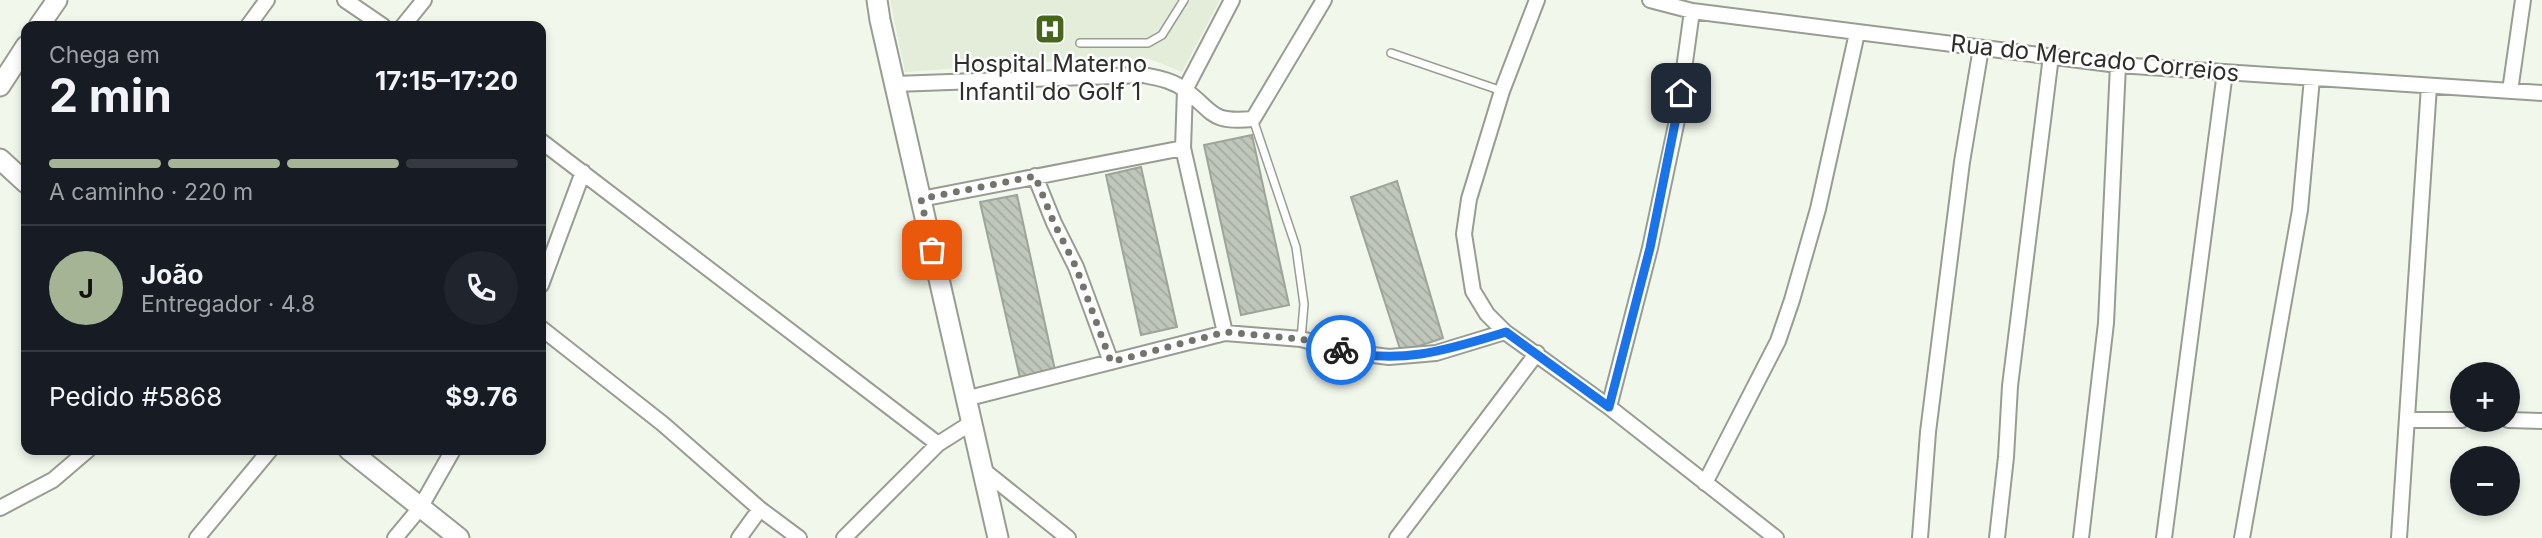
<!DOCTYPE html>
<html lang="pt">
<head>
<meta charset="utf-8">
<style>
	body { margin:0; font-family:Inter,sans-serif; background:#20242c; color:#f1f3f6; height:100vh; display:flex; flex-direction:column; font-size:26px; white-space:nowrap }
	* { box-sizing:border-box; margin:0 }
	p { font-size:23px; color:#9ea1a6 }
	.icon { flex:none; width:38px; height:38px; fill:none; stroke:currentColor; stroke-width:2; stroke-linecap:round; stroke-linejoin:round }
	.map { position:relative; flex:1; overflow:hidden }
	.details { position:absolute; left:21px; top:21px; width:525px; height:434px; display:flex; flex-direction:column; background:#171b24; border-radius:14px; box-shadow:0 4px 10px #0003 }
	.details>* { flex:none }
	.tools { position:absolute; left:2450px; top:362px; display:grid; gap:14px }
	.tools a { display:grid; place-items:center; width:70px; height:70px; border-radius:50%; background:#171b24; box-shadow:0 4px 10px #0003; font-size:35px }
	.pin { position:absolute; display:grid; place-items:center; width:60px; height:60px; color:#fff; margin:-30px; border-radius:14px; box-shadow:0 4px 10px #0006 }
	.courier { position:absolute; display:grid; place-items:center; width:70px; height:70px; margin:-35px; border:5px solid #1a73e8; border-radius:50%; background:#fff; color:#222; box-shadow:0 2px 9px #0007 }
	.headline em { font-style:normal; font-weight:700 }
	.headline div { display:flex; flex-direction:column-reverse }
	.headline { display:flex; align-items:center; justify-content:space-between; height:119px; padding:0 28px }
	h1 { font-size:46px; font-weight:700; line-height:52px }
	.bar { display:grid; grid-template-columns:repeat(4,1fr); gap:10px 7px; align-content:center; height:84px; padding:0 28px }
	.bar i { height:9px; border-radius:5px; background:#363941 }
	.bar .selected { background:#a4b494 }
	.bar p { grid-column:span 4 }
	.line { display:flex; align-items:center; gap:18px; padding:0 28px; border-top:2px solid #363941 }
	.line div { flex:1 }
	.round { display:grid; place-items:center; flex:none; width:74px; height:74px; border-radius:37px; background:#20242c }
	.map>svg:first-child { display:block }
	.built { fill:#e3edda }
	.building { fill:url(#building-back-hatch); stroke:#9ea499; stroke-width:2 }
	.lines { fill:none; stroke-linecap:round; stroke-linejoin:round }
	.service-casing { stroke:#979d91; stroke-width:10 }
	.minor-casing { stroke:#979d91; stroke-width:18 }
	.tertiary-casing { stroke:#979d91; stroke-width:23 }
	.service { stroke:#fff; stroke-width:7 }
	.minor { stroke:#fff; stroke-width:14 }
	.tertiary { stroke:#fff; stroke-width:19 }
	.done { stroke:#72756e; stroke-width:7; stroke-dasharray:0 12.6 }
	.route { stroke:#1a73e8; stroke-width:9 }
	.labels { text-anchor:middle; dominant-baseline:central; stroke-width:5; stroke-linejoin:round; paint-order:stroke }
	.street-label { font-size:24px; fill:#2d2f2b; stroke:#fff }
	.poi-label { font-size:24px; fill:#2d2f2b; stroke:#fff }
</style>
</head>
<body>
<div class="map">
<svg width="2542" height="538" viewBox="0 0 2542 538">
	<defs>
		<pattern id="building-back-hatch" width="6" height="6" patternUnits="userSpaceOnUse" patternTransform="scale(1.75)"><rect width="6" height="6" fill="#bfc6ba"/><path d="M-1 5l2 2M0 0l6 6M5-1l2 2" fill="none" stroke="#a4aaa0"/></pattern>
	</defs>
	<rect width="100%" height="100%" fill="#f1f7eb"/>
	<path class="built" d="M890 0H1220L1182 72 1150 59 1042 62 905 72Z"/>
	<path class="building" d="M1252 135 1289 305 1241 315 1204 145Z
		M1141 167 1177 327 1141 335 1106 175Z
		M1397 181 1443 338 1401 352 1351 197Z
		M1017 195 1055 370 1020 378 980 202Z"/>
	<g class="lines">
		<g class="service-casing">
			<path id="service" d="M1080 43H1148L1162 35 1184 0
				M1391 53 1502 91
				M1253 119 1296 247 1304 304 1301 339"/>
		</g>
		<g class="minor-casing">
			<path id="minor" d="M345 0 383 26
				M1537 0 1502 91 1469 199 1464 234 1473 291 1487 314 1505 332 1609 407 1776 538
				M1650 0 1692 11 2118 65 2542 93
				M248 26 267 0
				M403 26 424 0
				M895 84 1143 75C1158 78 1172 80 1185 90 1215 112 1209 123 1253 119L1324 0
				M2510 91 2523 0
				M541 141 938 444
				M1035 176 1054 223 1076 267 1111 362
				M921 199 1183 148
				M541 285 583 172
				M541 328 663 424 760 509 799 538
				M1225 333 1183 148 1185 90 1232 0
				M965 399 1225 333 1301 339 1349 352 1389 357 1436 353 1505 332
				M1609 407 1650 248 1677 120 1692 11
				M2407 420H2462
				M2508 420 2542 421
				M982 469 1068 538
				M1705 483 1778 341 1792 300 1818 209 1857 33
				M0 508 53 480 88 450
				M197 538 270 450
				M395 538 420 508 453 450
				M739 538 760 509
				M844 538 938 444 971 423
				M1397 538 1537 353
				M1920 538 1928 432 1962 162 1981 48
				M1997 538 2006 457 2010 386 2051 56
				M2081 538 2106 323 2118 65
				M2164 538 2225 72
				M2242 538 2300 210 2312 78
				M2399 538 2429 86"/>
		</g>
		<g class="tertiary-casing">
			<path id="tertiary" d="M877 0 880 20 998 538
				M39 26 57 0
				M0 86 26 46
				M0 159 26 183
				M349 450 459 538"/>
		</g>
		<use href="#service" class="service"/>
		<use href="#minor" class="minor"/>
		<use href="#tertiary" class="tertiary"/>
	</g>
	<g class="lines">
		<path class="done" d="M932 250 921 199 1035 176 1054 223 1076 267 1111 362 1225 332 1301 339 1341 350"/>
		<path class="route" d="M1341 350C1400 366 1450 349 1506 332L1609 407 1650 248 1681 93"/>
	</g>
	<defs>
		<g id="hospital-square" transform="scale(1.575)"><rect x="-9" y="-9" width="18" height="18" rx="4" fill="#46661c" stroke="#fff"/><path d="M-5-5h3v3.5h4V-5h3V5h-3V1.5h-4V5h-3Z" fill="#fff"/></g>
	</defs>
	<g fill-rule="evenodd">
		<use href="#hospital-square" x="1050" y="29"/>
	</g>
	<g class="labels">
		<g class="street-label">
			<text transform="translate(2095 58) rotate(6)">Rua do Mercado Correios</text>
		</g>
		<g class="poi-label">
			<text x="1050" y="63">Hospital Materno<tspan x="1050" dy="28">Infantil do Golf 1</tspan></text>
		</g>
	</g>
</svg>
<div class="tools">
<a>+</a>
<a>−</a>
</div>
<div class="pin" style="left:932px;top:250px;background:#ea580c"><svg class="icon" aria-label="bag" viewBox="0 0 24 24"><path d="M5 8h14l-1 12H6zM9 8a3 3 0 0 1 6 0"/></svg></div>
<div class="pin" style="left:1681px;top:93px;background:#1f2937"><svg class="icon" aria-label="home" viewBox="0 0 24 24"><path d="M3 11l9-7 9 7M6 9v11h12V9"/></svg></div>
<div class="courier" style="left:1341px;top:350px"><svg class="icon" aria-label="bike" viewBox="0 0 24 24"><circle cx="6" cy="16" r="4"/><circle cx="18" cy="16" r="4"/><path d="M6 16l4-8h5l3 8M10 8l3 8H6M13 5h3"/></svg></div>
<section class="details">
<div class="headline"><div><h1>2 min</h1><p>Chega em</p></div><em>17:15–17:20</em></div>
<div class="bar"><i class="selected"></i><i class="selected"></i><i class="selected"></i><i></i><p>A caminho · 220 m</p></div>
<div class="line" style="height:126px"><b class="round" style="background:#a4b494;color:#111">J</b><div><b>João</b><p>Entregador · 4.8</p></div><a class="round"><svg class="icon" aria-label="phone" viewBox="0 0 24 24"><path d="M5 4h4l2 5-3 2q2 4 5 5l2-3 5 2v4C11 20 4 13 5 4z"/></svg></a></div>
<div class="line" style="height:91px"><div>Pedido #5868</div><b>$9.76</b></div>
</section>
</div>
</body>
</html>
